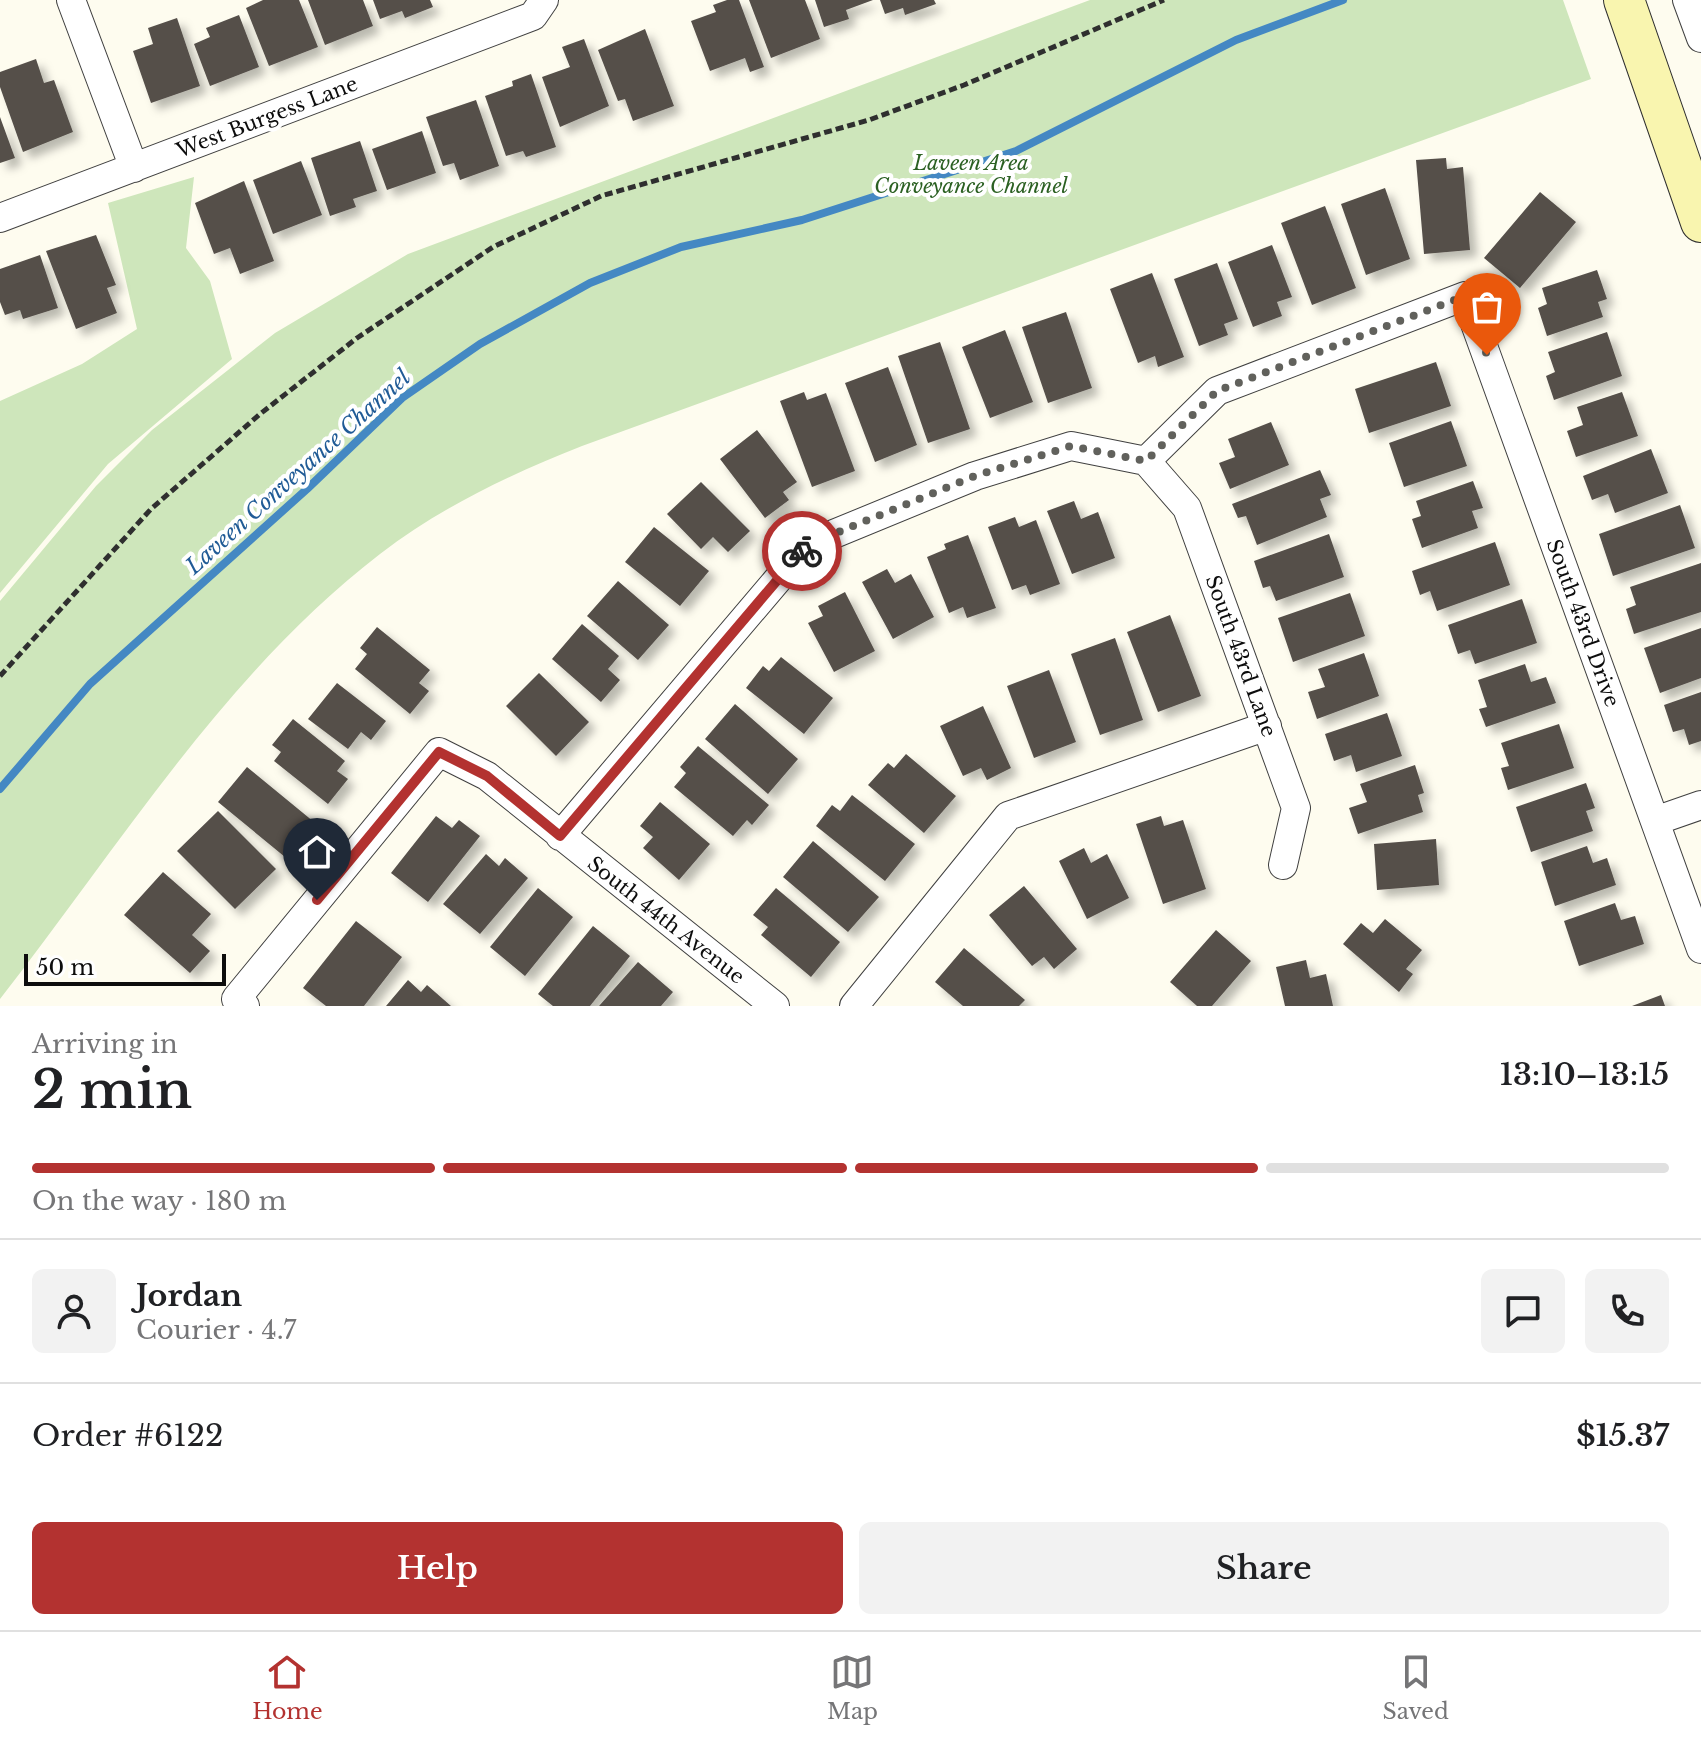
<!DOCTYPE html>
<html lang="en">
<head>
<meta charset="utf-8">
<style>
	body { margin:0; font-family:"Libre Baskerville",serif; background:#f2f2f2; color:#202124; height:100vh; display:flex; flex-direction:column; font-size:30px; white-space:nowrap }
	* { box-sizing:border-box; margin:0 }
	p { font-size:26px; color:#757577 }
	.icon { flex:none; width:44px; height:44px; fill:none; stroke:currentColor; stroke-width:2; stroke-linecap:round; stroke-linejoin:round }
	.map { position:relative; height:1006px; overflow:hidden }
	.side { display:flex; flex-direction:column; background:#fff; flex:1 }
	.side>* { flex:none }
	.scale { position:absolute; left:24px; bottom:20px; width:202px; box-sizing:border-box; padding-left:8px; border:4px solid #0d0d0d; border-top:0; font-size:22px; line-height:28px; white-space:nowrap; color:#0d0d0d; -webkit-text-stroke:6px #fff; paint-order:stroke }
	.pin { position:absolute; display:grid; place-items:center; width:68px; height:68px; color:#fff; margin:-82px -34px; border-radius:50% 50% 50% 0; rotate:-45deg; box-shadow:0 0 8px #0007 }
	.pin .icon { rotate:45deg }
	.courier { position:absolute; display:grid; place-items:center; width:80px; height:80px; margin:-40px; border:6px solid #b33230; border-radius:50%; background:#fff; color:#222; box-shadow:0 2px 10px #0007 }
	.summary em { font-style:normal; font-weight:600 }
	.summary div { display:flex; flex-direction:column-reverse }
	.summary { display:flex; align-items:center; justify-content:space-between; height:136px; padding:0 32px }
	h1 { font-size:52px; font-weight:600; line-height:60px }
	.bar { display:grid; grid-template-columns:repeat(4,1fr); gap:12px 8px; align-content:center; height:96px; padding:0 32px }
	.bar i { height:10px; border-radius:6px; background:#e0e0e0 }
	.bar .active { background:#b33230 }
	.bar p { grid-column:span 4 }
	.line { display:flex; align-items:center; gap:20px; padding:0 32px; border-top:2px solid #e0e0e0 }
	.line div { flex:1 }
	.round { display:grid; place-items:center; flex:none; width:84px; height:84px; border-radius:12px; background:#f2f2f2 }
	.primary-button { display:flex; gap:16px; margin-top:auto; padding:16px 32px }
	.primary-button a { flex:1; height:92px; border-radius:12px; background:#b33230; color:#fff; font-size:32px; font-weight:600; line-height:92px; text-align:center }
	.primary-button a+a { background:#f2f2f2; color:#202124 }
	.tab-bar { display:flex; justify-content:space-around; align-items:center; height:112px; border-top:2px solid #e0e0e0; background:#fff; font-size:22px; color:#757577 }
	.tab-bar a { display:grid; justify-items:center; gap:4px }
	.tab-bar .active { color:#b33230 }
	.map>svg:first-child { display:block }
	.green { fill:#cee6bb }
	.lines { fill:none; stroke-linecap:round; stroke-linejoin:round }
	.stream { stroke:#4488c3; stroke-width:8 }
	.building { fill:#554f4a; filter:url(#shadow) }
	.street-casing { stroke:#404040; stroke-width:30 }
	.secondary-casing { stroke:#2f2f2f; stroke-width:42 }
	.path { stroke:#2f2f2f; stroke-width:5; stroke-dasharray:8 4; stroke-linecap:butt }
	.street { stroke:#fff; stroke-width:28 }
	.secondary { stroke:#f9f5af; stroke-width:40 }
	.done { stroke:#61615c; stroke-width:8; stroke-dasharray:0 14.4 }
	.route { stroke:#b33230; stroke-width:10 }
	.labels { text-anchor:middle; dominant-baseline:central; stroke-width:8; stroke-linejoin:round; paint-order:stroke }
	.street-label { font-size:20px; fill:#0d0d0d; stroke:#fff }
	.park-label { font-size:20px; font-style:italic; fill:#2b6022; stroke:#fff }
	.water-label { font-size:22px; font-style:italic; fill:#205b96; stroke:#fff }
</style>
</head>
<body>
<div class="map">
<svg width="1701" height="1006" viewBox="0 0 1701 1006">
	<defs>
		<filter id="shadow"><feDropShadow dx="7" dy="7" stdDeviation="4" flood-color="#0004"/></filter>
	</defs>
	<rect width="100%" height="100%" fill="#fefcef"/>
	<path class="green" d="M1090 0H1563L1591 79 582 446C511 474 441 507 380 554 225 673 119 847 0 999V601L96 486 152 430 275 333 408 254Z
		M194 177 186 248 210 281 232 359 108 464 0 593V401L82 364 137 329 108 203Z"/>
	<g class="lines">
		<path class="stream" d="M0 789 90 684 307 489 402 398 480 344 590 283 681 247 802 220 1016 151 1236 40 1343 0"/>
	</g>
	<path class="building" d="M263 0H299L318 47 269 66 246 8Z
		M308 0H363L373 26 325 45Z
		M373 0H430L433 7 405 18 402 11 380 19Z
		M727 0H739L764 67 750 72 745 58 710 71 691 21 716 12 713 5Z
		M749 0H805L820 39 771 58Z
		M815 0H873L846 10 849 19 824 27Z
		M880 0H934L936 4 905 15 903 8 885 14Z
		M239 15 259 67 210 86 194 44 210 37 206 28Z
		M177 18 200 86 151 103 133 51 153 44 148 28Z
		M645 29 674 106 633 121 625 99 618 101 598 50Z
		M584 39 609 106 560 127 542 77 570 67 562 47Z
		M36 59 44 83 54 80 73 132 23 152 0 87V72Z
		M531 74 556 147 526 157 523 151 506 156 485 96 513 86 512 81Z
		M476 100 499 166 460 180 454 163 443 166 426 117Z
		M0 117 15 158 0 163Z
		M422 131 436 173 387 190 372 149Z
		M360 141 377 191 353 199 356 207 330 216 311 158Z
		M1446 158 1447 169 1463 167 1470 250 1424 254 1416 160Z
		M301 161 322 215 273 234 253 180Z
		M244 181 274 261 240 274 230 248 214 254 195 203Z
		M1385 188 1410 259 1366 275 1341 204Z
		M1540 192 1576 222 1520 288 1484 258Z
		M1325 206 1356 288 1312 305 1281 223Z
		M96 235 116 285 107 288 117 313 76 329 46 251Z
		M1272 245 1292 297 1277 302 1282 316 1253 327 1228 262Z
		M40 255 58 308 23 319 20 310 5 315 0 302V269Z
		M1217 263 1238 319 1224 324 1228 335 1199 346 1174 279Z
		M1597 270 1607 299 1598 302 1603 317 1547 336 1538 308 1547 304 1542 288Z
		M1152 273 1184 357 1158 367 1155 356 1138 363 1110 289Z
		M1066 312 1092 388 1048 403 1022 327Z
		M1005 330 1033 402 990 418 962 347Z
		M1607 332 1622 376 1554 400 1546 376 1555 372 1548 352Z
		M940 342 970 429 928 443 898 356Z
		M1436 362 1451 406 1369 433 1355 389Z
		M888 367 917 445 875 462 845 383Z
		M804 392 807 400 826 393 855 471 812 487 780 401Z
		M1622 392 1638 436 1576 457 1567 431 1583 425 1577 407Z
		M1451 421 1467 466 1404 487 1389 443Z
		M1271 422 1289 465 1230 489 1219 463 1235 457 1228 439Z
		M757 430 797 482 783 492 789 500 765 518 720 459Z
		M1651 449 1668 493 1615 513 1608 494 1592 500 1583 476Z
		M1320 470 1331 495 1320 499 1327 517 1257 545 1246 516 1238 518 1232 504Z
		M1473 481 1483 508 1472 511 1478 528 1422 548 1412 519 1421 516 1416 501Z
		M701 482 750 531 728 552 713 537 701 549 667 514Z
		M1074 501 1081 519 1098 512 1115 558 1072 574 1047 511Z
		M1680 505 1695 548 1613 576 1599 534Z
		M1015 517 1019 527 1036 520 1060 584 1030 595 1026 585 1012 590 988 527Z
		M654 527 709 571 680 606 625 562Z
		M1329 534 1344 577 1276 601 1270 586 1263 588 1254 561Z
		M968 535 996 608 967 618 963 607 949 613 927 557 946 549 944 544Z
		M1495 542 1510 585 1437 611 1430 591 1420 595 1412 571Z
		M1701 563V612L1634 634 1626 609 1636 605 1630 587Z
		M887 569 895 583 911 574 934 617 893 639 862 582Z
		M618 581 669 625 638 660 587 616Z
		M845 592 875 651 834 672 808 623 823 616 818 606Z
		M1350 593 1365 636 1293 662 1278 618Z
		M1522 599 1537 643 1475 664 1470 650 1458 654 1448 625Z
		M1170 615 1201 696 1158 712 1127 632Z
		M582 624 619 656 608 669 620 680 601 702 552 659Z
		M377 627 430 670 419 683 429 691 410 714 355 669 367 654 360 648Z
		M1701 628V678L1660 693 1644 648Z
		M1115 638 1143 720 1100 735 1071 654Z
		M1364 653 1379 696 1317 719 1308 692 1325 687 1318 669Z
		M781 657 833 698 804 734 746 688 763 666 769 671Z
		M1525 664 1531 682 1546 677 1556 703 1486 727 1479 709 1487 707 1478 680Z
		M1049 670 1076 742 1034 758 1007 686Z
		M539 673 589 722 556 756 506 706Z
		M337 683 386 721 371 740 361 732 348 749 308 719Z
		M1701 692V741L1689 745 1684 729 1673 732 1664 705Z
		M735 704 798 759 768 794 705 739Z
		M983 706 1011 768 987 780 981 768 963 776 940 726Z
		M1387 713 1402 756 1356 772 1351 755 1334 761 1325 734Z
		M293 719 345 761 337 771 348 779 328 804 274 761 281 752 272 745Z
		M1559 724 1574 768 1508 790 1501 768 1509 766 1501 743Z
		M698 746 769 805 752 825 747 820 733 836 674 787 686 773 680 767Z
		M906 754 956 796 924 833 868 785 888 763 894 768Z
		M1415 765 1424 793 1418 795 1423 812 1358 834 1349 808 1367 802 1360 784Z
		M247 767 314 822 285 857 218 802Z
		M1586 783 1595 808 1586 811 1593 831 1531 852 1516 807Z
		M852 795 915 844 885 881 816 826 832 805 840 811Z
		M660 802 710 844 679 880 643 848 653 837 640 826Z
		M218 811 276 869 235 909 177 851Z
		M436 816 452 828 459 820 480 836 428 902 391 873Z
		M1161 816 1164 826 1183 820 1206 889 1163 904 1136 824Z
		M1436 839 1439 885 1377 890 1374 844Z
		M813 841 879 897 848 932 783 877Z
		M1587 846 1593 863 1607 858 1616 885 1555 906 1541 862Z
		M1084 848 1091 863 1107 854 1129 898 1087 919 1059 861Z
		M486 854 499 866 505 858 528 878 480 934 443 904Z
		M163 872 211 914 192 935 210 951 190 973 124 915Z
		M1024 886 1077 949 1054 969 1044 957 1032 966 989 915Z
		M538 888 573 917 525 976 490 947Z
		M776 888 840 942 811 977 761 935 768 927 753 915Z
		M1615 903 1621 920 1635 916 1644 944 1579 966 1564 921Z
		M1385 919 1422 950 1406 969 1413 974 1399 992 1343 944 1361 923 1373 933Z
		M356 921 402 957 364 1006H326L303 988Z
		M593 926 630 956 590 1006H553L538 994Z
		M1216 930 1251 961 1212 1006H1197L1170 982Z
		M964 948 1025 1000 1019 1006H963L935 982Z
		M1306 960 1310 978 1326 974 1333 1006H1285L1276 967Z
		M638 962 673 992 661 1006H599Z
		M408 980 421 992 427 985 451 1006H386Z
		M1661 995 1665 1006H1632Z"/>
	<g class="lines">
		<g class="street-casing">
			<path id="street" d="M71 0 134 168
				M1687 0 1701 38
				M0 218 533 16 544 0
				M1146 461 1187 508 1296 808 1283 865
				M1655 821 1701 805
				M560 836 807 545 975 476 1071 446 1146 461 1217 391 1465 296 1701 949
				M245 1006 236 999 439 752 487 776 775 1006
				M854 1006 1008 816 1267 726"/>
		</g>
		<g class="secondary-casing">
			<path id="secondary" d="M1624 0 1701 222"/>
		</g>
		<path class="path" d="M0 676 151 509 260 414 357 338 493 247 601 196 869 120 964 85 1164 0"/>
		<use href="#street" class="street"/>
		<use href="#secondary" class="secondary"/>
	</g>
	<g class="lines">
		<path class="done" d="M802 551 807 545 975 476 1071 446 1146 461 1217 391 1465 296 1487 355"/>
		<path class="route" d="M317 900 439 752 487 776 560 836 802 551"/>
	</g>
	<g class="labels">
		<g class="street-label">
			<text transform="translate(267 117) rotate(-21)">West Burgess Lane</text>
			<text transform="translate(1583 623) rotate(70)">South 43rd Drive</text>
			<text transform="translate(1241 656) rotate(70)">South 43rd Lane</text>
			<text transform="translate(666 920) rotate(38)">South 44th Avenue</text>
		</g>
		<g class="park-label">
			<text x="971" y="163">Laveen Area<tspan x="971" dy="23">Conveyance Channel</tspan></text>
		</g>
		<g class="water-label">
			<text transform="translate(298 472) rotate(-42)">Laveen Conveyance Channel</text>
		</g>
	</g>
</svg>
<div class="scale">50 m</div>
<div class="pin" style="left:1487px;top:355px;background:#ea580c"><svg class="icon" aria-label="bag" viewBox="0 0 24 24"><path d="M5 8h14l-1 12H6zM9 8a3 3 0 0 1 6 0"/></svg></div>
<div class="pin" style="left:317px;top:900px;background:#1f2937"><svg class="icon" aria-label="home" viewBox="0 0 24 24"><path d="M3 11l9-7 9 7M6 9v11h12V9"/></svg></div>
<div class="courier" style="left:802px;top:551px"><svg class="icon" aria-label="bike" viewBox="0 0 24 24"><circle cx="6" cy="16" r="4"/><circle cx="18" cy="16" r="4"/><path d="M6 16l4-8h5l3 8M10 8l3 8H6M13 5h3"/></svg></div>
</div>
<section class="side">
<div class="summary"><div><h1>2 min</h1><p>Arriving in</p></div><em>13:10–13:15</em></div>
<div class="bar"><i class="active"></i><i class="active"></i><i class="active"></i><i></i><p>On the way · 180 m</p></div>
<div class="line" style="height:144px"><a class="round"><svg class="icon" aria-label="person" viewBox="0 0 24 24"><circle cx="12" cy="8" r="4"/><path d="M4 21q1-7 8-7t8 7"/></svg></a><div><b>Jordan</b><p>Courier · 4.7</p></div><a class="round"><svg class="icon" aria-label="chat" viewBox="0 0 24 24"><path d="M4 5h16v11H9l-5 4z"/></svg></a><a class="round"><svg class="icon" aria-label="phone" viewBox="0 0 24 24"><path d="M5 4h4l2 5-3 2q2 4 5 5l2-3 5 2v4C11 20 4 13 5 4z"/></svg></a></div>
<div class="line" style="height:104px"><div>Order #6122</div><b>$15.37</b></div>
<div class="primary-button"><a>Help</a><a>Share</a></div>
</section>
<nav class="tab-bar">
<a class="active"><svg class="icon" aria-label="home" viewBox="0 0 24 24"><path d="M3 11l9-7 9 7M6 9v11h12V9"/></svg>Home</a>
<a><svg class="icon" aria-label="map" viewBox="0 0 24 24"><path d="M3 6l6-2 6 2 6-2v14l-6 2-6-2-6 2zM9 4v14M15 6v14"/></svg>Map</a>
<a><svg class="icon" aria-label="saved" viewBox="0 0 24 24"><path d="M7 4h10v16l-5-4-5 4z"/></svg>Saved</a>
</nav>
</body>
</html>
